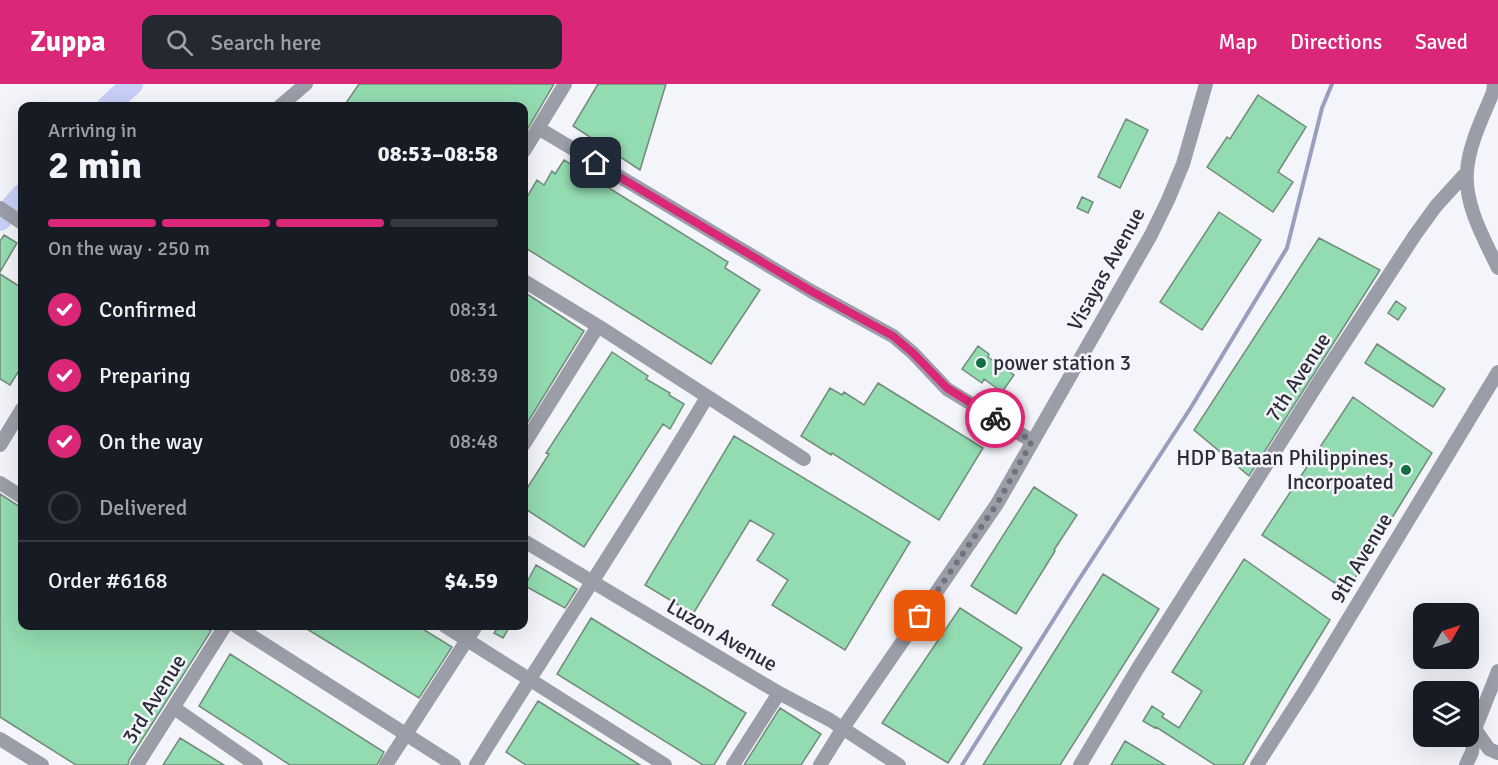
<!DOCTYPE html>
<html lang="en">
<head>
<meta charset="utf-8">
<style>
	body { margin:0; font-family:Signika,sans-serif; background:#242831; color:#f1f3f6; height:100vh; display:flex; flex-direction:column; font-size:22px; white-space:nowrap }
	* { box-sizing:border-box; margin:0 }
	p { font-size:20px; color:#9ea1a6 }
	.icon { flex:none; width:33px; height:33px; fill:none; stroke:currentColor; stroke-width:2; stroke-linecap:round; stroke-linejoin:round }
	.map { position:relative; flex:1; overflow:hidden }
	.sheet { position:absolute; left:18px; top:18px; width:510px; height:528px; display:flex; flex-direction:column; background:#171b24; border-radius:12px; box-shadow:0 6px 24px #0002 }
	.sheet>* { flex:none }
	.needle { width:39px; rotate:51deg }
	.controls { position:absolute; left:1413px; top:519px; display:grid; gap:12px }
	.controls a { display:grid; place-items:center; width:66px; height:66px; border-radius:12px; background:#171b24; box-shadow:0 6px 24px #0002; font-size:30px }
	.pin { position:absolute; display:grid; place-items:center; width:51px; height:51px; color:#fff; margin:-26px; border-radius:12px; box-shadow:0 3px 9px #0006 }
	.courier { position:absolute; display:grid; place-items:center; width:60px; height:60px; margin:-30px; border:4px solid #db2777; border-radius:50%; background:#fff; color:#222; box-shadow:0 2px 8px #0007 }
	.summary em { font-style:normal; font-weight:800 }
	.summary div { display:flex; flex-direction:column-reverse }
	.summary { display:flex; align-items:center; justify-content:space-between; height:102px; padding:0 30px }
	h1 { font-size:39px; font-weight:800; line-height:45px }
	.bar { display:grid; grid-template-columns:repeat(4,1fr); gap:9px 6px; align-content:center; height:72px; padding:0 30px }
	.bar i { height:8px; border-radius:4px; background:#363941 }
	.bar .on { background:#db2777 }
	.bar p { grid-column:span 4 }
	.line { display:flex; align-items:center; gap:15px; padding:0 30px; border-top:2px solid #363941 }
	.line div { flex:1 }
	ol { padding:0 30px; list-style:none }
	li { display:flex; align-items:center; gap:18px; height:66px }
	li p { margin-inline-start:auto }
	li .icon { padding:6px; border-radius:50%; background:#db2777; color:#fff; stroke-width:4 }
	li:last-child { color:#9ea1a6 }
	li i { width:33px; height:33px; border:3px solid #363941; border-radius:50% }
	header { display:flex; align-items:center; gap:36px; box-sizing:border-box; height:84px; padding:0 30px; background:#db2777; color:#fff }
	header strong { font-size:28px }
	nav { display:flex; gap:33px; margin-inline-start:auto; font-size:21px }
	.search { width:420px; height:54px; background:#242831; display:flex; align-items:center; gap:15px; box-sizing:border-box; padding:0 21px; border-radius:12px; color:#9ea1a6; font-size:22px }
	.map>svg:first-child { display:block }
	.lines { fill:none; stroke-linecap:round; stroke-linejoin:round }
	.stream { stroke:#999ebe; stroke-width:4 }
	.river { stroke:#c8cff8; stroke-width:22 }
	.building { fill:#93dbb0; stroke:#728b7b; stroke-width:1.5 }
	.minor { stroke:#9b9da8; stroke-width:14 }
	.done { stroke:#71727b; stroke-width:6; stroke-dasharray:0 10.8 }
	.route { stroke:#db2777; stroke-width:8 }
	.poi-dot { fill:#116f44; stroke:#f4f5fa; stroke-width:2 }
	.labels { text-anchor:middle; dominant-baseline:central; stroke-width:5; stroke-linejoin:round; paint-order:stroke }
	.street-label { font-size:21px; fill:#2b2c37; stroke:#f4f5fa }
	.poi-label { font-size:21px; fill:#2b2c37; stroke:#f4f5fa; text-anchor:start }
</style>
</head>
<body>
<header>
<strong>Zuppa</strong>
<div class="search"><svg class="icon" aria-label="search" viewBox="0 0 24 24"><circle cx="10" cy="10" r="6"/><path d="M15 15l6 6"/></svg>Search here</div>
<nav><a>Map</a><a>Directions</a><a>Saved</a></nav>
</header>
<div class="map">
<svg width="1498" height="681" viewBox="0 0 1498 681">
	<rect width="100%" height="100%" fill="#f4f5fa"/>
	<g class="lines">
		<path class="stream" d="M962 681 1076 500 1190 325 1287 164 1322 24 1332 0"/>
		<path class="river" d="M108 22 132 0
			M0 136 22 111"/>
	</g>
	<path class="building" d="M359 0H554L524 51V22H344Z
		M598 0H666L640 86 573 42Z
		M1258 11 1306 43 1278 88 1293 98 1273 128 1207 83 1227 53 1230 55Z
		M1126 35 1148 46 1120 104 1098 93Z
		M564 76 728 178 725 184 760 206 711 280 524 163V118L537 96 544 101 552 87 555 90Z
		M1082 113 1093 118 1088 129 1077 124Z
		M1219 128 1261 156 1202 246 1160 218Z
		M4 151 17 159 0 188V157Z
		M1319 154 1380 186 1249 392 1194 346Z
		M0 190 22 204V282L10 301 0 295Z
		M524 208 584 247 524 344Z
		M1396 217 1406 224 1398 236 1388 229Z
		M1377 260 1445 305 1433 323 1365 279Z
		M978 262 989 270 988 273 1014 291 1002 308 984 295 982 299 962 285Z
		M612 268 648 292 646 295 670 309 669 311 684 320 670 345 663 340 584 463 524 424V409L549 370 546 369Z
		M878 299 983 364 939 436 832 369 831 371 801 352 830 304 842 311 844 308 864 321Z
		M1353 313 1432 369 1347 507 1262 451Z
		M734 352 910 458 845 566 772 521 788 496 757 476 774 450 750 436 693 530 645 501Z
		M1034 403 1077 431 1054 466 1055 467 1016 530 971 502Z
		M0 410 17 421 22 422V542H203L211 547 129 676 128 681H76L0 633Z
		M1244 475 1330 536 1290 601 1243 681H1215L1156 643 1155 644 1143 637 1152 622 1164 630 1162 633 1179 644 1202 607 1172 588Z
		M536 481 577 505 565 524 525 502Z
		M1103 490 1159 525 1060 681H983Z
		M960 524 1022 564 948 679 882 639Z
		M591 534 746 629 714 681H703L557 590Z
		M302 542H418L452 563 419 614Z
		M499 542H510L503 554 494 549Z
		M230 570 384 668 377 681H290L199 622Z
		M538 617 640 681H526L506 668Z
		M780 624 821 650 801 681H744Z
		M180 654 224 681H163Z
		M1125 657 1165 681H1111Z"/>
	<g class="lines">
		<path class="minor" d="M1494 0 1493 8C1483 33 1469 60 1467 87 1464 120 1484 155 1498 184
			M280 22 306 0
			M538 44 811 207 893 252 913 269 947 305 1032 357
			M524 67 565 0
			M0 124 22 139
			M524 197 598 242 804 375
			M524 360 598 242
			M0 361 22 325
			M0 399 22 413
			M524 457 779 609 830 636 899 681
			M236 542 454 681
			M445 542 665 681
			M1498 587 1475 645 1489 665 1498 669
			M174 624 256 681
			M0 655 42 681
			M137 681 225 542
			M386 681 476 542
			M476 681C552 558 633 438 707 313
			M733 681 779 609
			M820 681 843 644 997 420 1151 151 1168 116 1183 80 1206 0
			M1080 681 1138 584 1320 296 1415 151 1436 122 1467 88
			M1257 681 1306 605 1498 288
			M1466 681 1472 668 1475 645"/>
	</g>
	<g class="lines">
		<path class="done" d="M920 532 997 420 1032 357 995 334"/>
		<path class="route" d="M596 79 811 207 893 252 913 269 947 304 995 334"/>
	</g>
	<g class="poi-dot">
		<circle cx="981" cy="279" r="6"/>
		<circle cx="1406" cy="386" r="6"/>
	</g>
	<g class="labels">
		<g class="street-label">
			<text transform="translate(1106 185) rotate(-61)">Visayas Avenue</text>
			<text transform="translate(1298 293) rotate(-57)">7th Avenue</text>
			<text transform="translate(1361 474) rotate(-59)">9th Avenue</text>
			<text transform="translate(722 551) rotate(30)">Luzon Avenue</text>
			<text transform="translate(154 615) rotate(-58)">3rd Avenue</text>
		</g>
		<g class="poi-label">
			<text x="993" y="279">power station 3</text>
			<text x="1394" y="374" text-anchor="end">HDP Bataan Philippines,<tspan x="1394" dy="24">Incorpoated</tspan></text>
		</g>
	</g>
</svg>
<div class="controls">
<a><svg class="needle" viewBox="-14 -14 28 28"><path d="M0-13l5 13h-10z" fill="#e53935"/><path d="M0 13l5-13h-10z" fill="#9ea1a6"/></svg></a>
<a><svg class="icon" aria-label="layers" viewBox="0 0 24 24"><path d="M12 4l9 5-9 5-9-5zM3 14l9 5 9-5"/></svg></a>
</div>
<div class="pin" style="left:920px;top:532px;background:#ea580c"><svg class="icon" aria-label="bag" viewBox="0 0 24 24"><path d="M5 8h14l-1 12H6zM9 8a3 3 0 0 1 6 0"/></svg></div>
<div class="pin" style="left:596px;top:79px;background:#1f2937"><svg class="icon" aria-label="home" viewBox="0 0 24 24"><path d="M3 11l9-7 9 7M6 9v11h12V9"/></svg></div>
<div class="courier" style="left:995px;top:334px"><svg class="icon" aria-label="bike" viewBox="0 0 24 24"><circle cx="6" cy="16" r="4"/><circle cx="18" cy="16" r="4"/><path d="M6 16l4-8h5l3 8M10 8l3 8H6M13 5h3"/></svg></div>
<section class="sheet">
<div class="summary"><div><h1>2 min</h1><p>Arriving in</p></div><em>08:53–08:58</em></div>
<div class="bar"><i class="on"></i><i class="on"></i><i class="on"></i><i></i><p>On the way · 250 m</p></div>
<ol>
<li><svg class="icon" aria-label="check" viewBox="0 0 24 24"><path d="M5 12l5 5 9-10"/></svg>Confirmed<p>08:31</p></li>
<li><svg class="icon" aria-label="check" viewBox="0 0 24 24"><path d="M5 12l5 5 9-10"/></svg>Preparing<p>08:39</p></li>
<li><svg class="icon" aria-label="check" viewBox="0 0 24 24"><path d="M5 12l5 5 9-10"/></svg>On the way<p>08:48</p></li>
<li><i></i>Delivered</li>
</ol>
<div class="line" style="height:78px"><div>Order #6168</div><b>$4.59</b></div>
</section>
</div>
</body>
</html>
